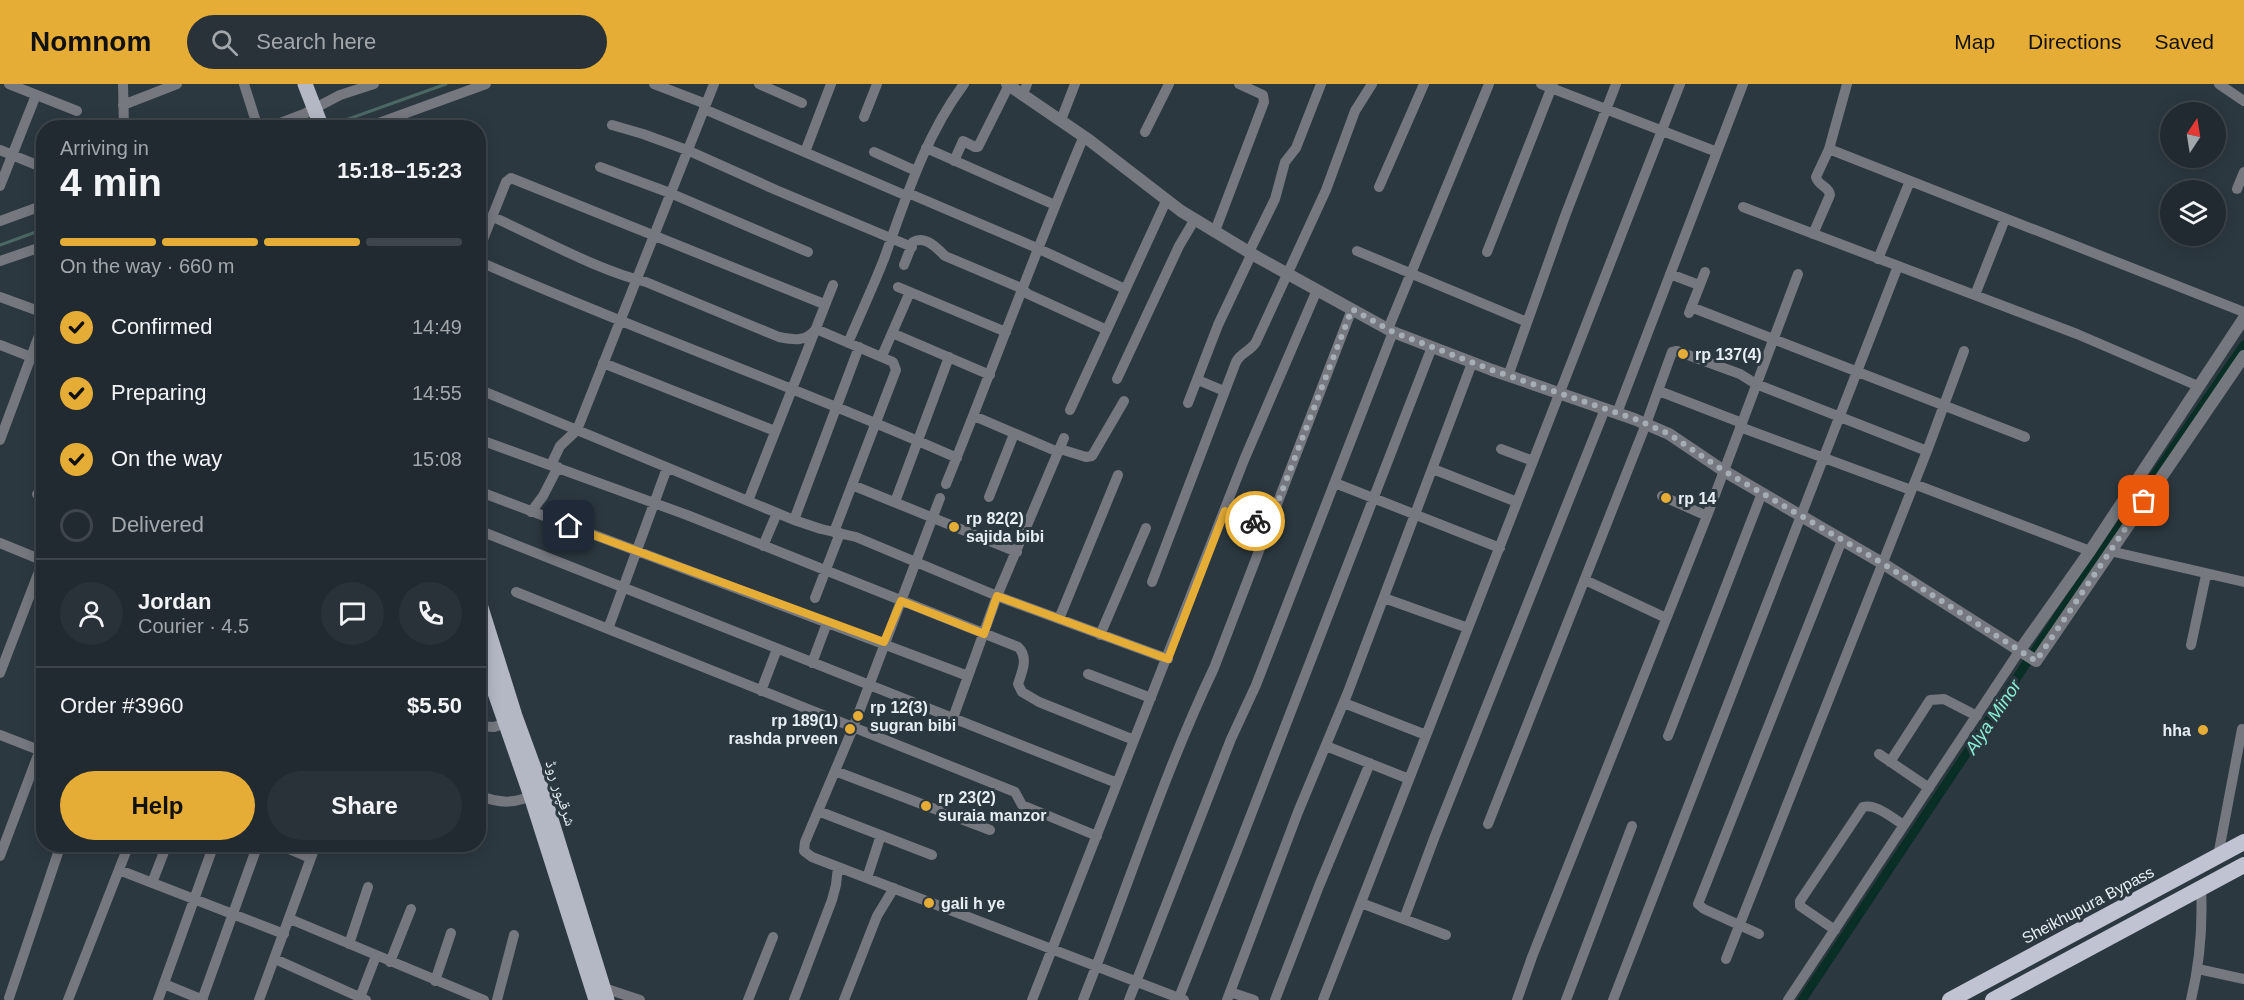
<!DOCTYPE html>
<html lang="en">
<head>
<meta charset="utf-8">
<style>
	body { margin:0; font-family:Helvetica,"Noto Naskh Arabic",sans-serif; background:#293238; color:#f1f3f6; height:100vh; display:flex; flex-direction:column; font-size:22px; white-space:nowrap }
	* { box-sizing:border-box; margin:0 }
	p { font-size:20px; color:#a2a7ab }
	.icon { flex:none; width:33px; height:33px; fill:none; stroke:currentColor; stroke-width:2; stroke-linecap:round; stroke-linejoin:round }
	.map { position:relative; flex:1; overflow:hidden }
	.panel { position:absolute; left:36px; top:36px; width:450px; height:732px; display:flex; flex-direction:column; background:#212a30; border-radius:24px; box-shadow:0 3px 15px #0003,0 0 0 2px #3e464c }
	.panel>* { flex:none }
	.needle { width:39px; rotate:12deg }
	.controls { position:absolute; left:2160px; top:18px; display:grid; gap:12px }
	.controls a { display:grid; place-items:center; width:66px; height:66px; border-radius:50%; background:#212a30; box-shadow:0 3px 15px #0003,0 0 0 2px #3e464c; font-size:30px }
	.pin { position:absolute; display:grid; place-items:center; width:51px; height:51px; color:#fff; margin:-26px; border-radius:12px; box-shadow:0 3px 9px #0006 }
	.courier { position:absolute; display:grid; place-items:center; width:60px; height:60px; margin:-30px; border:4px solid #e6ad36; border-radius:50%; background:#fff; color:#222; box-shadow:0 2px 8px #0007 }
	.overview em { font-style:normal; font-weight:800 }
	.overview div { display:flex; flex-direction:column-reverse }
	.overview { display:flex; align-items:center; justify-content:space-between; height:102px; padding:0 24px }
	h1 { font-size:39px; font-weight:800; line-height:45px }
	.bar { display:grid; grid-template-columns:repeat(4,1fr); gap:9px 6px; align-content:center; height:72px; padding:0 24px }
	.bar i { height:8px; border-radius:4px; background:#3e464c }
	.bar .active { background:#e6ad36 }
	.bar p { grid-column:span 4 }
	.line { display:flex; align-items:center; gap:15px; padding:0 24px; border-top:2px solid #3e464c }
	.line div { flex:1 }
	.round { display:grid; place-items:center; flex:none; width:63px; height:63px; border-radius:32px; background:#293238 }
	ol { padding:0 24px; list-style:none }
	li { display:flex; align-items:center; gap:18px; height:66px }
	li p { margin-inline-start:auto }
	li .icon { padding:6px; border-radius:50%; background:#e6ad36; color:#111; stroke-width:4 }
	li:last-child { color:#a2a7ab }
	li i { width:33px; height:33px; border:3px solid #3e464c; border-radius:50% }
	.action { display:flex; gap:12px; margin-top:auto; padding:12px 24px }
	.action a { flex:1; height:69px; border-radius:36px; background:#e6ad36; color:#111; font-size:24px; font-weight:800; line-height:69px; text-align:center }
	.action a+a { background:#293238; color:#f1f3f6 }
	header { display:flex; align-items:center; gap:36px; box-sizing:border-box; height:84px; padding:0 30px; background:#e6ad36; color:#111 }
	header strong { font-size:28px }
	nav { display:flex; gap:33px; margin-inline-start:auto; font-size:21px }
	.search { width:420px; height:54px; background:#293238; display:flex; align-items:center; gap:15px; box-sizing:border-box; padding:0 21px; border-radius:33px; color:#a2a7ab; font-size:22px }
	.map>svg:first-child { display:block }
	.lines { fill:none; stroke-linecap:round; stroke-linejoin:round }
	.stream { stroke:#4b6864; stroke-width:3 }
	.canal { stroke:#082e26; stroke-width:9 }
	.minor { stroke:#75787e; stroke-width:10 }
	.tertiary { stroke:#75787e; stroke-width:12 }
	.primary { stroke:#b3b8c4; stroke-width:15 }
	.trunk { stroke:#c0c4d2; stroke-width:16 }
	.done { stroke:#a6aeb5; stroke-width:6; stroke-dasharray:0 10.8 }
	.route { stroke:#e6ad36; stroke-width:8 }
	.poi-dot { fill:#e6ad36; stroke:#2c3840; stroke-width:2 }
	.labels { text-anchor:middle; dominant-baseline:central; stroke-width:6; stroke-linejoin:round; paint-order:stroke }
	.poi-label { font-size:16px; font-weight:bold; fill:#e7eef4; stroke:#2c3840; text-anchor:start }
	.street-label { font-size:16px; fill:#e7eef4; stroke:#2c3840 }
	.water-label { font-size:18px; font-style:italic; fill:#87eed4; stroke:#2c3840 }
</style>
</head>
<body>
<header>
<strong>Nomnom</strong>
<div class="search"><svg class="icon" aria-label="search" viewBox="0 0 24 24"><circle cx="10" cy="10" r="6"/><path d="M15 15l6 6"/></svg>Search here</div>
<nav><a>Map</a><a>Directions</a><a>Saved</a></nav>
</header>
<div class="map">
<svg width="2244" height="916" viewBox="0 0 2244 916">
	<rect width="100%" height="100%" fill="#2c3840"/>
	<g class="lines">
		<path class="stream" d="M326 43 446 0
			M0 161 44 145"/>
		<path class="canal" d="M1802 916 2068 517 2244 261"/>
		<path class="minor" d="M9 0 77 27
			M123 0 124 44
			M244 0 258 44
			M654 0 706 20
			M759 0 802 19
			M1541 0 1717 68
			M2219 0 2244 17
			M1023 10 1027 0
			M123 21 177 0
			M704 25 907 112
			M864 33 877 0
			M1061 36 1075 0
			M612 41 643 50 687 66 776 106 912 163
			M267 44 304 30 340 11 374 0
			M365 44 486 0
			M1145 48 1169 0
			M926 64 1055 121
			M1829 65 2244 228
			M0 66 44 84
			M805 68 831 0
			M874 68 916 87
			M954 77 963 57 975 63H978L1009 1
			M600 83 670 109 808 168
			M0 102 36 11
			M1379 103 1424 0
			M2237 105 2244 88
			M908 109 1037 164 1125 205
			M1743 123 2077 250 2198 302
			M493 133C540 154 597 186 646 198L779 253C794 256 806 258 816 245L893 278 896 286 834 448
			M0 137 44 121
			M1215 147 1264 18 1263 11 1239 0
			M1813 150 1830 111C1829 102 1818 102 1816 93L1829 65 1847 0
			M1357 167 1527 238
			M478 168 506 98 511 94 824 220
			M1249 168 1275 115 1285 78 1296 64 1321 0
			M1487 168 1553 0
			M1878 175 1910 97
			M0 177 44 162
			M478 177C636 247 799 304 957 374
			M904 181 913 158C925 151 937 164 945 172L1021 204 1028 210 1107 246
			M1670 190 1699 201
			M898 203 1006 248
			M1975 211 2005 135
			M0 213 44 229
			M1691 223 2025 353
			M1689 229 1705 188
			M1388 245 1489 0
			M892 249 990 291
			M848 259C860 231 873 203 884 175 906 114 925 52 964 0
			M0 261 44 278
			M882 272 910 208
			M603 279 775 347
			M1508 292 1565 132 1616 0
			M1117 295 1179 162 1195 135
			M1198 296 1224 307
			M478 305 794 436 821 445 856 453 1002 514 1168 575
			M1659 307 1742 339
			M1188 319 1218 241 1252 169
			M1070 326 1167 115
			M1617 329 1743 0
			M974 332 1058 368
			M1740 343 1911 406
			M478 355 687 431 1018 563C1029 573 1022 588 1018 600L1022 608 1039 618 1134 656
			M0 356 44 238
			M1060 365 1086 373 1092 372 1124 317
			M1501 365 1533 377
			M551 381 560 362 577 346 714 0
			M1433 385 1517 418
			M1335 399 1500 464
			M946 400C993 284 1035 167 1084 52
			M1914 400 2090 467
			M852 401 1017 468
			M478 407 968 592
			M37 410 44 412
			M1662 412 1707 432
			M989 413 1014 350
			M940 414 853 644 805 758 804 767 812 773 1184 916
			M748 417 833 201
			M895 418 949 273
			M1225 427 1269 441
			M531 428 543 412 558 383
			M794 436 859 263
			M478 446 1117 699
			M0 459 44 477
			M763 462 777 429
			M2110 467 2244 498
			M1585 496 1666 534
			M1152 498 1236 278C1241 268 1251 267 1256 258L1326 106 1355 27 1372 0
			M516 508 1015 708 1022 721 1097 752
			M815 514 840 449
			M1384 514 1468 544
			M1059 535 1118 391
			M608 545 667 384
			M1100 551 1146 444
			M2191 561 2206 491
			M812 579 827 539
			M0 589 43 477
			M1088 590 1151 614
			M761 607 777 565
			M1344 619 1426 651
			M953 634 997 512 1064 354
			M478 642 494 643 506 639
			M0 651 44 668
			M1668 652 1762 409
			M1326 662 1409 695
			M1879 670 1929 704
			M1890 678 1930 616 1944 615 1977 632
			M835 687 990 746
			M478 711C500 720 515 720 535 710
			M818 727 932 771
			M1488 740 1646 340 1672 268 1677 267 1740 290 1756 300 1927 367
			M277 760 310 774
			M0 772 44 655
			M2218 772 2242 645
			M119 786 284 850
			M867 794 881 751
			M152 799 167 760
			M1361 819 1446 851
			M290 835 484 916
			M1404 835 1435 752 1605 325
			M1835 846 1800 822V817L1863 723C1876 719 1893 735 1904 741
			M1759 850 1704 825 1698 820 1842 456
			M349 860 368 803
			M275 875 366 916
			M1726 875 1927 367 1964 267
			M390 878 411 825
			M2198 885 2244 895
			M435 897 451 849
			M164 900 203 916
			M604 904 640 916
			M1230 908 1254 916
			M9 914 61 760
			M68 916 129 760
			M158 916 214 760
			M202 916 258 760
			M259 916 316 760
			M359 916 376 872
			M497 916 514 851
			M748 916 773 853
			M794 916 832 816 836 801 838 783
			M844 916 877 832 894 804
			M1032 916 1244 376 1317 206
			M1083 916C1127 806 1163 691 1214 584L1352 225
			M1129 916 1231 655 1256 601 1393 248
			M1178 916C1264 699 1349 482 1432 263
			M1227 916 1298 728 1348 608 1472 279
			M1275 916 1319 802 1370 679
			M1323 916 1680 0
			M1517 916 1532 873 1707 432 1798 190
			M1566 916 1632 742
			M1613 916 1898 182
			M1788 916 2020 566
			M2191 916C2200 878 2203 843 2201 804"/>
		<path class="tertiary" d="M1007 0 1089 56 1181 127 1257 173 1393 248 1492 286 1634 335 1669 350 1724 387 1882 479 2036 577 2244 272
			M2020 566 2090 467 2244 234"/>
		<path class="primary" d="M305 0 322 44
			M478 514 515 632 542 706 607 916
			M478 560 531 712 596 916"/>
		<path class="trunk" d="M1950 916 2244 758
			M1993 916 2244 781"/>
	</g>
	<g class="lines">
		<path class="done" d="M1255 437 1269 441 1352 225 1393 248 1492 286 1635 335 1669 350 1724 387 1882 479 2036 577 2144 417"/>
		<path class="route" d="M569 442 884 558 901 517 984 550 997 512 1168 575 1225 427 1255 437"/>
	</g>
	<g class="poi-dot">
		<circle cx="1683" cy="270" r="6"/>
		<circle cx="1666" cy="414" r="6"/>
		<circle cx="954" cy="443" r="6"/>
		<circle cx="858" cy="632" r="6"/>
		<circle cx="850" cy="645" r="6"/>
		<circle cx="2203" cy="646" r="6"/>
		<circle cx="926" cy="722" r="6"/>
		<circle cx="929" cy="819" r="6"/>
	</g>
	<g class="labels">
		<g class="poi-label">
			<text x="1695" y="270">rp 137(4)</text>
			<text x="1678" y="414">rp 14</text>
			<text x="966" y="434">rp 82(2)<tspan x="966" dy="18">sajida bibi</tspan></text>
			<text x="870" y="623">rp 12(3)<tspan x="870" dy="18">sugran bibi</tspan></text>
			<text x="838" y="636" text-anchor="end">rp 189(1)<tspan x="838" dy="18">rashda prveen</tspan></text>
			<text x="2191" y="646" text-anchor="end">hha</text>
			<text x="938" y="713">rp 23(2)<tspan x="938" dy="18">suraia manzor</tspan></text>
			<text x="941" y="819">gali h ye</text>
		</g>
		<g class="street-label">
			<text transform="translate(561 709) rotate(72)">شرقپور روڈ</text>
			<text transform="translate(2088 821) rotate(-28)">Sheikhupura Bypass</text>
		</g>
		<g class="water-label">
			<text transform="translate(1993 633) rotate(-56)">Alya Minor</text>
		</g>
	</g>
</svg>
<div class="controls">
<a><svg class="needle" viewBox="-14 -14 28 28"><path d="M0-13l5 13h-10z" fill="#e53935"/><path d="M0 13l5-13h-10z" fill="#a2a7ab"/></svg></a>
<a><svg class="icon" aria-label="layers" viewBox="0 0 24 24"><path d="M12 4l9 5-9 5-9-5zM3 14l9 5 9-5"/></svg></a>
</div>
<div class="pin" style="left:2144px;top:417px;background:#ea580c"><svg class="icon" aria-label="bag" viewBox="0 0 24 24"><path d="M5 8h14l-1 12H6zM9 8a3 3 0 0 1 6 0"/></svg></div>
<div class="pin" style="left:569px;top:442px;background:#1f2937"><svg class="icon" aria-label="home" viewBox="0 0 24 24"><path d="M3 11l9-7 9 7M6 9v11h12V9"/></svg></div>
<div class="courier" style="left:1255px;top:437px"><svg class="icon" aria-label="bike" viewBox="0 0 24 24"><circle cx="6" cy="16" r="4"/><circle cx="18" cy="16" r="4"/><path d="M6 16l4-8h5l3 8M10 8l3 8H6M13 5h3"/></svg></div>
<section class="panel">
<div class="overview"><div><h1>4 min</h1><p>Arriving in</p></div><em>15:18–15:23</em></div>
<div class="bar"><i class="active"></i><i class="active"></i><i class="active"></i><i></i><p>On the way · 660 m</p></div>
<ol>
<li><svg class="icon" aria-label="check" viewBox="0 0 24 24"><path d="M5 12l5 5 9-10"/></svg>Confirmed<p>14:49</p></li>
<li><svg class="icon" aria-label="check" viewBox="0 0 24 24"><path d="M5 12l5 5 9-10"/></svg>Preparing<p>14:55</p></li>
<li><svg class="icon" aria-label="check" viewBox="0 0 24 24"><path d="M5 12l5 5 9-10"/></svg>On the way<p>15:08</p></li>
<li><i></i>Delivered</li>
</ol>
<div class="line" style="height:108px"><a class="round"><svg class="icon" aria-label="person" viewBox="0 0 24 24"><circle cx="12" cy="8" r="4"/><path d="M4 21q1-7 8-7t8 7"/></svg></a><div><b>Jordan</b><p>Courier · 4.5</p></div><a class="round"><svg class="icon" aria-label="chat" viewBox="0 0 24 24"><path d="M4 5h16v11H9l-5 4z"/></svg></a><a class="round"><svg class="icon" aria-label="phone" viewBox="0 0 24 24"><path d="M5 4h4l2 5-3 2q2 4 5 5l2-3 5 2v4C11 20 4 13 5 4z"/></svg></a></div>
<div class="line" style="height:78px"><div>Order #3960</div><b>$5.50</b></div>
<div class="action"><a>Help</a><a>Share</a></div>
</section>
</div>
</body>
</html>
